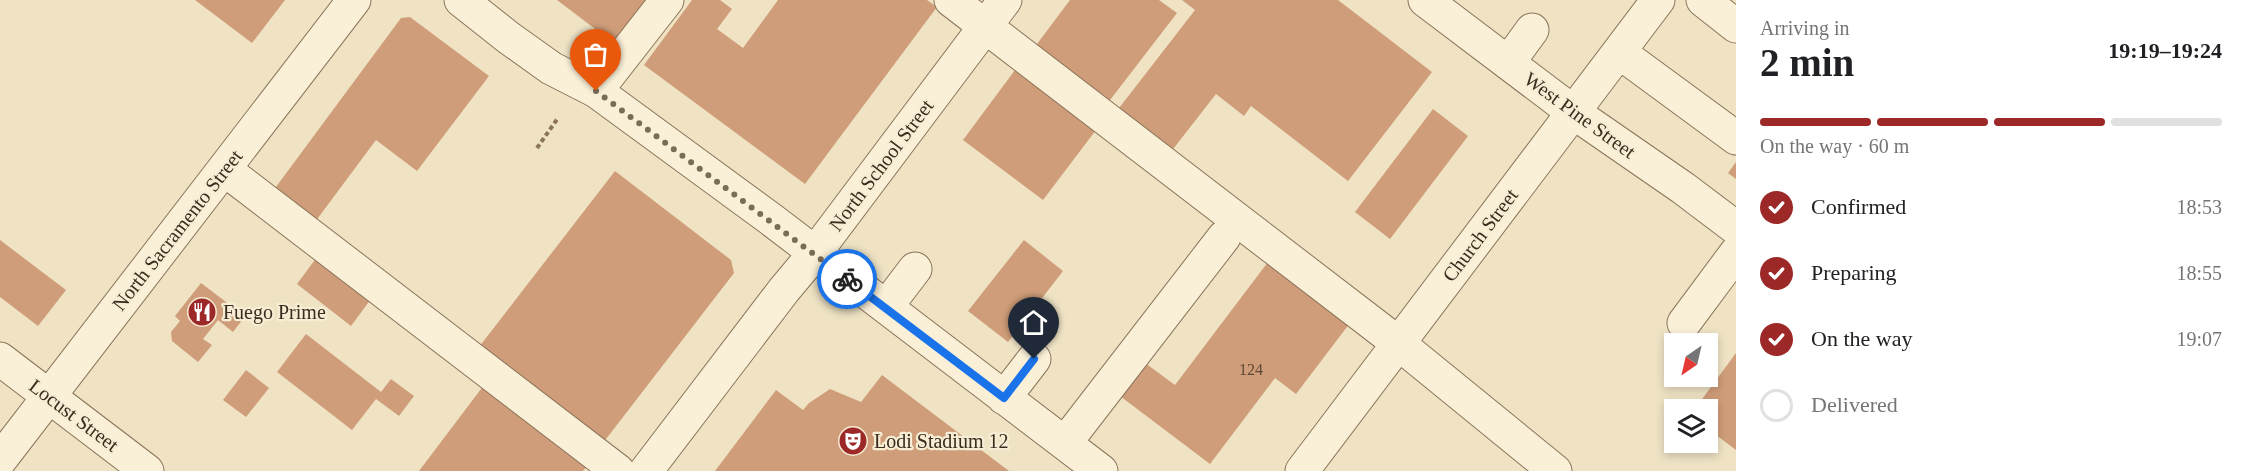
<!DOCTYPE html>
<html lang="en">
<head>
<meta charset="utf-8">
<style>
	body { margin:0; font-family:Georgia,serif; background:#f2f2f2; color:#202124; height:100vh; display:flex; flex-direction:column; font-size:22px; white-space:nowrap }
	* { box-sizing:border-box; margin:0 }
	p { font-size:20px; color:#757577 }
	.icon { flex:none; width:33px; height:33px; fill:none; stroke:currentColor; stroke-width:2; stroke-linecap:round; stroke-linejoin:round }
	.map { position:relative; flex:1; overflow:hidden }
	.side { display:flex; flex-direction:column; background:#fff; width:510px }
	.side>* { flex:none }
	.needle { width:39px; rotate:214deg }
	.controls { position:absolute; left:1664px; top:333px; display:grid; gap:12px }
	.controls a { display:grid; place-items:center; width:54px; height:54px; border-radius:0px; background:#fff; box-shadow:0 3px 9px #0003; font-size:30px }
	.pin { position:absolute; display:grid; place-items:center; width:51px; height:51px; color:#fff; margin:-62px -26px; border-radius:50% 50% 50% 0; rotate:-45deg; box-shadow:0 0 6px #0007 }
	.pin .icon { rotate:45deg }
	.courier { position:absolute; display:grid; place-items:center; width:60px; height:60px; margin:-30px; border:4px solid #1a73e8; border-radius:50%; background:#fff; color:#222; box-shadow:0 2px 8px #0007 }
	.head em { font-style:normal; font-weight:700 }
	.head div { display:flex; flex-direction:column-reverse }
	.head { display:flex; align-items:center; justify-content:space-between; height:102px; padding:0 24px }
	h1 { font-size:39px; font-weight:700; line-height:45px }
	.bar { display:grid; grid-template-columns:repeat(4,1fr); gap:9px 6px; align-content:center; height:72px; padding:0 24px }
	.bar i { height:8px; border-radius:4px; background:#e0e0e0 }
	.bar .active { background:#9c2828 }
	.bar p { grid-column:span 4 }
	ol { padding:0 24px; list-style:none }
	li { display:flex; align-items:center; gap:18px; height:66px }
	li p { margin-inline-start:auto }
	li .icon { padding:6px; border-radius:50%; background:#9c2828; color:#fff; stroke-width:4 }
	li:last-child { color:#757577 }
	li i { width:33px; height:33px; border:3px solid #e0e0e0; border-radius:50% }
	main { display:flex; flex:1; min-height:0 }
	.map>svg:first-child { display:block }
	.building { fill:#cf9d79 }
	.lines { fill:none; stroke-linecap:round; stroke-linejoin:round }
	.minor-casing { stroke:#8b745a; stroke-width:35 }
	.path { stroke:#8b745a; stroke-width:4; stroke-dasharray:4.5 3; stroke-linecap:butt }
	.minor { stroke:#faf0d8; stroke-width:33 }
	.done { stroke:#796c58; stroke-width:6; stroke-dasharray:0 10.8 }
	.route { stroke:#1a73e8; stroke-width:8 }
	.labels { text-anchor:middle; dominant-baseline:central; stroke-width:4.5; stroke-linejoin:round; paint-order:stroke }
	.number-label { font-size:16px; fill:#5f4835 }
	.street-label { font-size:20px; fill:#3a2c1e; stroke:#f7edd4 }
	.poi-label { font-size:20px; fill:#3a2c1e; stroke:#f7edd4; text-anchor:start }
</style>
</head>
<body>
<main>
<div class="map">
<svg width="1736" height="471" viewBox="0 0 1736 471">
	<rect width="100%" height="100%" fill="#efe3c4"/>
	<path class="building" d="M195 0H285L252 43Z
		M557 0H649L615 44Z
		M692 0H720L732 9 717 29 743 48 778 0H927L937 7 805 184 644 65Z
		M1070 0H1159L1177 13 1107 104 1034 48Z
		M1182 0H1338L1432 72 1348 181 1251 106 1244 116 1216 94 1170 153 1116 112 1195 10Z
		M410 17 489 76 417 171 376 140 315 222 273 191 401 18Z
		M1015 70 1096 130 1043 200 963 140Z
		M1433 109 1468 136 1390 239 1355 212Z
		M1736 162V179L1728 173Z
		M615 171 731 260 734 273 603 443 479 347Z
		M0 240 66 290 38 326 0 297Z
		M1024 240 1063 271 1008 342 968 311Z
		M317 257 371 299 351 326 297 284Z
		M1268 262 1350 323 1296 394 1275 378 1210 464 1116 393 1141 360 1175 385Z
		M201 283 230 305 228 307 243 319 233 332 218 320 203 339 212 345 198 362 172 341 171 332 180 321 175 316Z
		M306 334 381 392 391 379 414 396 399 416 376 399 352 430 277 372Z
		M1736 353V450L1707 428V410H1694Z
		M246 370 269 388 246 417 223 400Z
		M882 375 1009 471H715L776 390 803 410 809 403 830 389 861 402Z
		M484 385 588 465 583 471H419Z"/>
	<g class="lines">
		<g class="minor-casing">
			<path id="minor" d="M461 0 509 38 551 68 596 91 772 220 1101 471
				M951 0 1398 343 1555 471
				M1425 0 1573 112 1683 188 1736 228
				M1703 0 1736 26
				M1619 52 1736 138
				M1508 63 1532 30
				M596 91 667 0
				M224 169 618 471
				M886 307 915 269
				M1684 323 1736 253
				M0 359 147 471
				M1004 398 1034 359
				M1065 443 1224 237
				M0 460 354 0
				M646 471 784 290 815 253 1005 0
				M1302 471 1658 0"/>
		</g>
		<path class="path" d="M537 148 558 118"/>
		<use href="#minor" class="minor"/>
	</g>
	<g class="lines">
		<path class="done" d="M596 91 847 279"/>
		<path class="route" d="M847 279 1004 398 1034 359"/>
	</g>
	<defs>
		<g id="restaurant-disc" transform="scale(1.5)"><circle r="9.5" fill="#9c2828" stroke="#f7edd4"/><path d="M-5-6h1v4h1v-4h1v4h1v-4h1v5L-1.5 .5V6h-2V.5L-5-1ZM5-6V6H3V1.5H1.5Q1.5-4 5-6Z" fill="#fff"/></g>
		<g id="theatre-disc" transform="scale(1.5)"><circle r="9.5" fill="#9c2828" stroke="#f7edd4"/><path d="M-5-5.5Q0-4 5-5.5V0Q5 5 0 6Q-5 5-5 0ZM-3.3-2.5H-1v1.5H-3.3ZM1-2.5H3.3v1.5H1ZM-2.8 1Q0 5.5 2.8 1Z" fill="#fff"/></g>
	</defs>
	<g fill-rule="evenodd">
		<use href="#restaurant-disc" x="202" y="312"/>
		<use href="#theatre-disc" x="853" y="441"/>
	</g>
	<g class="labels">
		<g class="number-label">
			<text x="1251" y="369">124</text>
		</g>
		<g class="street-label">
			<text transform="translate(1580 115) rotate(36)">West Pine Street</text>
			<text transform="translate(881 165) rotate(-53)">North School Street</text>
			<text transform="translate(177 230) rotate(-52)">North Sacramento Street</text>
			<text transform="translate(1480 235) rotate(-53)">Church Street</text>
			<text transform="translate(74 415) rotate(37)">Locust Street</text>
		</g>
		<g class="poi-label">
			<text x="223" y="312">Fuego Prime</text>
			<text x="874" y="441">Lodi Stadium 12</text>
		</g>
	</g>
</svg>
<div class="controls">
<a><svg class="needle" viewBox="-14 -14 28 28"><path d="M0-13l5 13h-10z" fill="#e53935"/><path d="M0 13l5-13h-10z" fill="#757577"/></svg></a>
<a><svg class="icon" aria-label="layers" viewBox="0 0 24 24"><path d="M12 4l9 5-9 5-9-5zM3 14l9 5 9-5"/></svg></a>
</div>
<div class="pin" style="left:596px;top:91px;background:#ea580c"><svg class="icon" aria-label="bag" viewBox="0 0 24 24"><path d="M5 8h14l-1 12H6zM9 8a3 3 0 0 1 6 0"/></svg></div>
<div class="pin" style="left:1034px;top:359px;background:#1f2937"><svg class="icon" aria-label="home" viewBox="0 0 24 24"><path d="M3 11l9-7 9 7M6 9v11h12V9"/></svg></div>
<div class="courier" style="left:847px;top:279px"><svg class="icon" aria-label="bike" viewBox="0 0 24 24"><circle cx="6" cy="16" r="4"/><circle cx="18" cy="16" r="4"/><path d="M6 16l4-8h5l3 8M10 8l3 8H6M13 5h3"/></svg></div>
</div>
<section class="side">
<div class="head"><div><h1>2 min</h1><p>Arriving in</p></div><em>19:19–19:24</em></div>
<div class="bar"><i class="active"></i><i class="active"></i><i class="active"></i><i></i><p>On the way · 60 m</p></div>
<ol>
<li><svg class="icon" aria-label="check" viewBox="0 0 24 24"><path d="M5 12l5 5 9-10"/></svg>Confirmed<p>18:53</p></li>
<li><svg class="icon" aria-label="check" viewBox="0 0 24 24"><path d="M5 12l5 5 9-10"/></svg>Preparing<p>18:55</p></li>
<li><svg class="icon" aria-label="check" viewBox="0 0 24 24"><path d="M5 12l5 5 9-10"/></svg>On the way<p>19:07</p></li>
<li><i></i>Delivered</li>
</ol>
</section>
</main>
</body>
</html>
